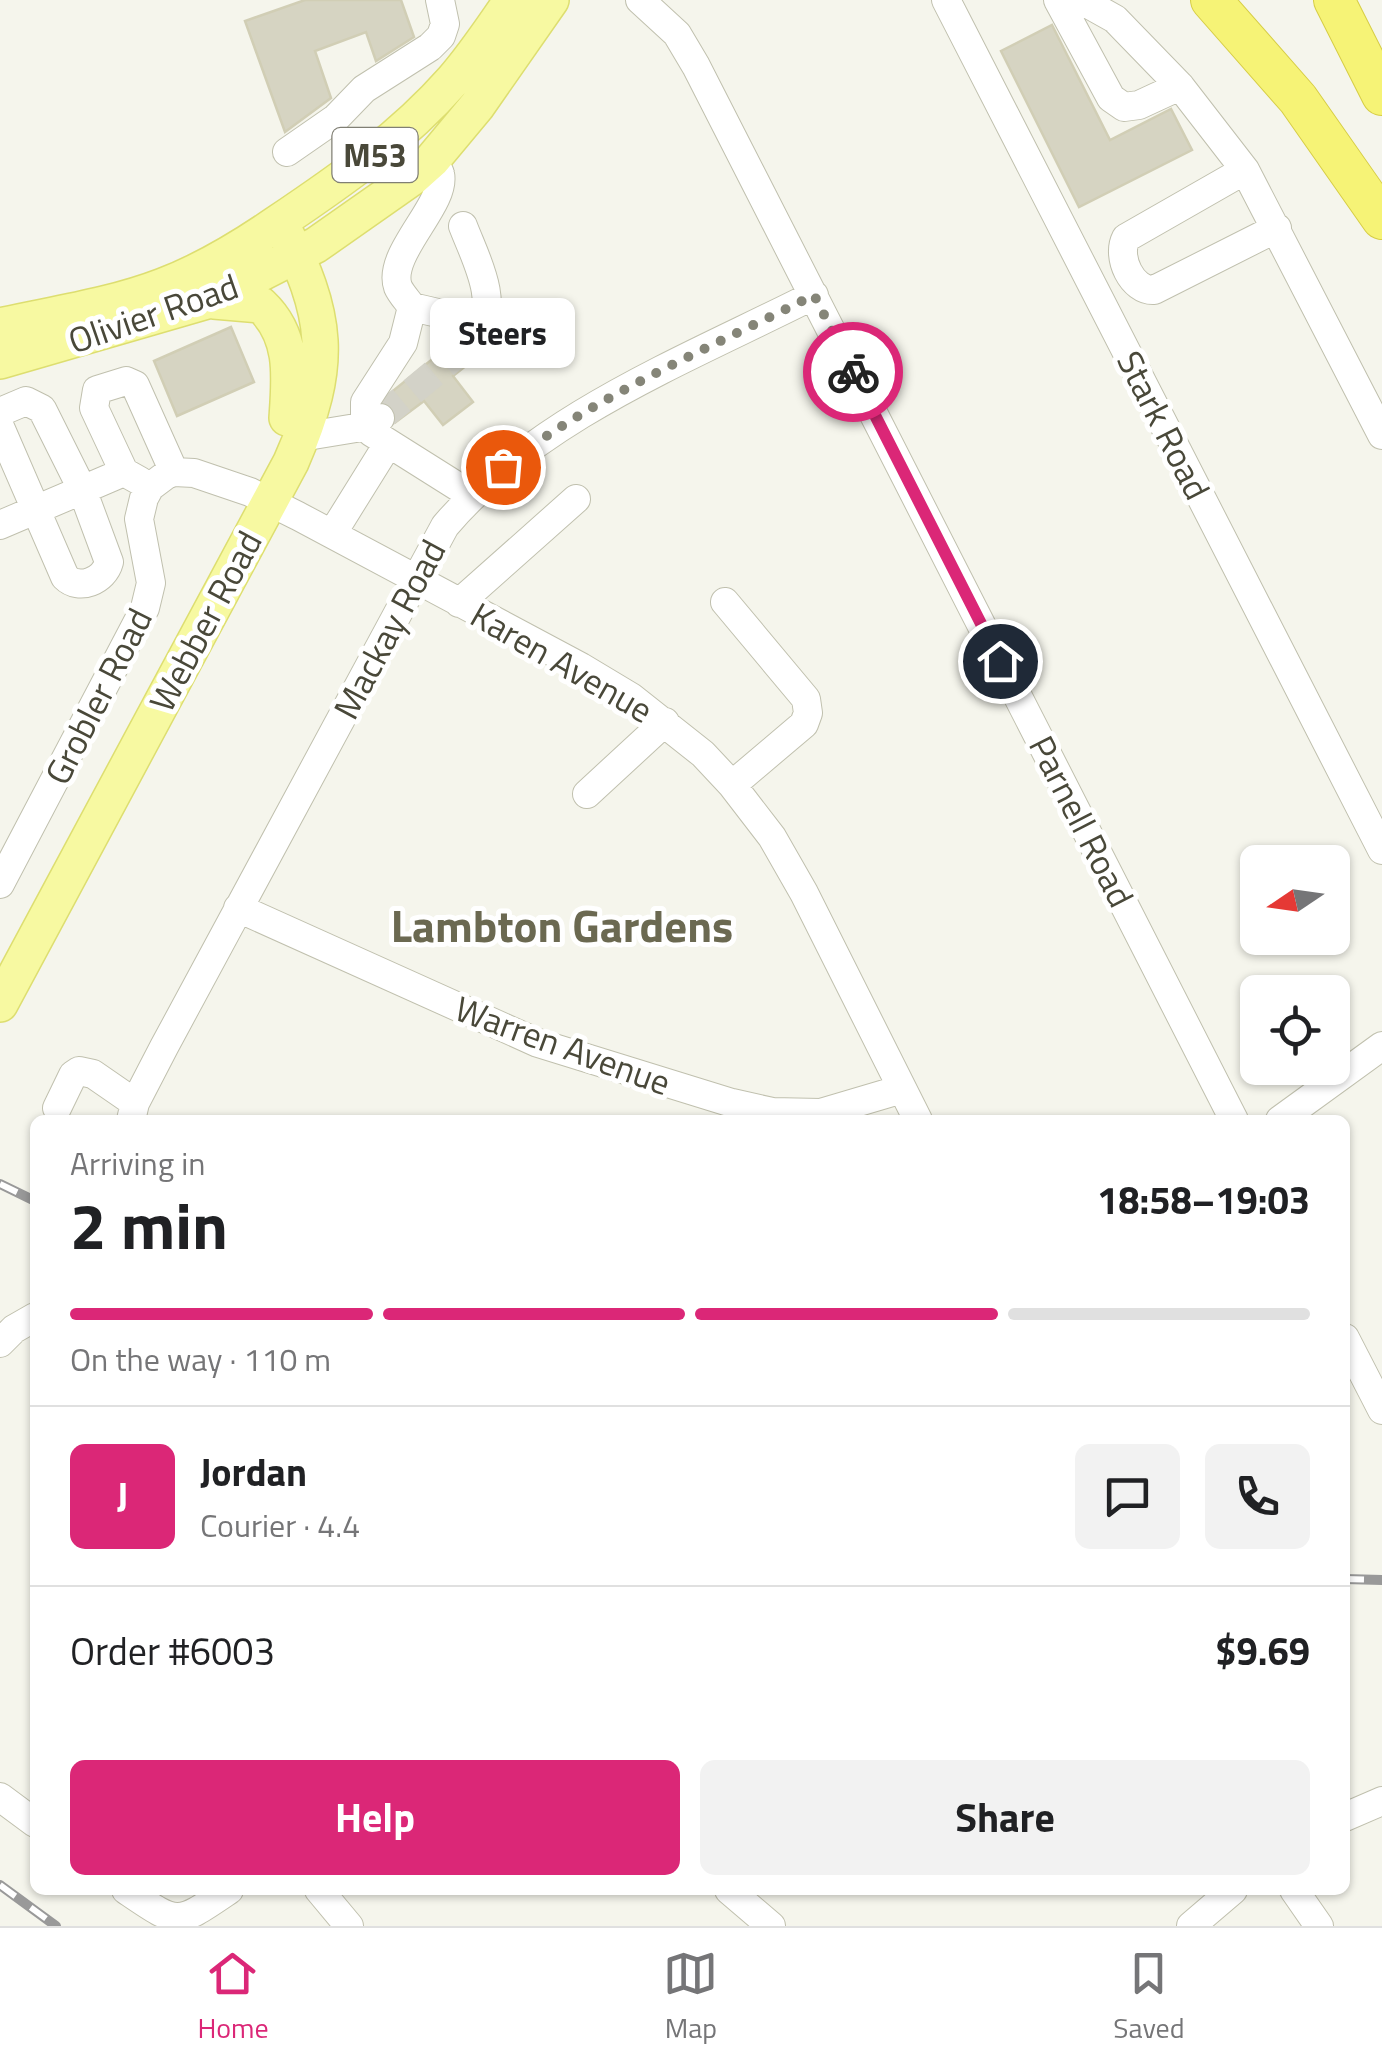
<!DOCTYPE html>
<html lang="en">
<head>
<meta charset="utf-8">
<style>
	body { margin:0; font-family:"Titillium Web",sans-serif; background:#f2f2f2; color:#202124; height:100vh; display:flex; flex-direction:column; font-size:38px; white-space:nowrap }
	* { box-sizing:border-box; margin:0 }
	p { font-size:32px; color:#757577 }
	.icon { flex:none; width:55px; height:55px; fill:none; stroke:currentColor; stroke-width:2; stroke-linecap:round; stroke-linejoin:round }
	.map { position:relative; flex:1; overflow:hidden }
	.details { position:absolute; left:30px; top:1115px; width:1320px; height:780px; display:flex; flex-direction:column; background:#fff; border-radius:15px; box-shadow:0 2px 8px #0004 }
	.details>* { flex:none }
	.needle { width:65px; rotate:257deg }
	.controls { position:absolute; left:1240px; top:845px; display:grid; gap:20px }
	.controls a { display:grid; place-items:center; width:110px; height:110px; border-radius:15px; background:#fff; box-shadow:0 2px 8px #0004; font-size:50px }
	.pin { position:absolute; display:grid; place-items:center; width:85px; height:85px; color:#fff; margin:-42px; border:5px solid #fff; border-radius:50%; box-shadow:0 2px 10px #0007 }
	.courier { position:absolute; display:grid; place-items:center; width:100px; height:100px; margin:-50px; border:8px solid #db2777; border-radius:50%; background:#fff; color:#222; box-shadow:0 2px 12px #0007 }
	.bubble { position:absolute; height:70px; border-radius:15px; background:#fff; box-shadow:0 2px 8px #0004; font-size:32px; font-weight:700; line-height:70px; text-align:center }
	.headline em { font-style:normal; font-weight:700 }
	.headline div { display:flex; flex-direction:column-reverse }
	.headline { display:flex; align-items:center; justify-content:space-between; height:170px; padding:0 40px }
	h1 { font-size:65px; font-weight:700; line-height:75px }
	.bar { display:grid; grid-template-columns:repeat(4,1fr); gap:15px 10px; align-content:center; height:120px; padding:0 40px }
	.bar i { height:12px; border-radius:8px; background:#e0e0e0 }
	.bar .current { background:#db2777 }
	.bar p { grid-column:span 4 }
	.line { display:flex; align-items:center; gap:25px; padding:0 40px; border-top:2px solid #e0e0e0 }
	.line div { flex:1 }
	.round { display:grid; place-items:center; flex:none; width:105px; height:105px; border-radius:15px; background:#f2f2f2 }
	.action { display:flex; gap:20px; margin-top:auto; padding:20px 40px }
	.action a { flex:1; height:115px; border-radius:15px; background:#db2777; color:#fff; font-size:40px; font-weight:700; line-height:115px; text-align:center }
	.action a+a { background:#f2f2f2; color:#202124 }
	.tabs { display:flex; justify-content:space-around; align-items:center; height:140px; border-top:2px solid #e0e0e0; background:#fff; font-size:28px; color:#757577 }
	.tabs a { display:grid; justify-items:center; gap:5px }
	.tabs .current { color:#db2777 }
	.map>svg:first-child { display:block }
	.building { fill:#d6d4c2; stroke:#d1ceb5; stroke-width:2.5 }
	.lines { fill:none; stroke-linecap:round; stroke-linejoin:round }
	.minor-tunnel { stroke:#d3d2c8; stroke-width:28; stroke-dasharray:28 14; stroke-linecap:butt }
	.minor-casing { stroke:#c0c0ae; stroke-width:30 }
	.major-casing { stroke:#ddde70; stroke-width:38 }
	.highway-casing { stroke:#d6cd45; stroke-width:42 }
	.minor { stroke:#fff; stroke-width:28 }
	.major { stroke:#f7f9a1; stroke-width:35 }
	.highway { stroke:#f6f376; stroke-width:40 }
	.rail-casing { stroke:#999; stroke-width:10 }
	.rail { stroke:#fff; stroke-width:6; stroke-dasharray:19; stroke-linecap:butt }
	.done { stroke:#858578; stroke-width:10; stroke-dasharray:0 18 }
	.route { stroke:#db2777; stroke-width:12 }
	.labels { text-anchor:middle; dominant-baseline:central; stroke-width:10; stroke-linejoin:round; paint-order:stroke }
	.shield { fill:#fff; stroke:#807f74; stroke-width:2.5 }
	.shield-label { font-size:32px; font-weight:bold; fill:#494839 }
	.street-label { font-size:35px; fill:#494839; stroke:#fff }
	.district-label { font-size:45px; font-weight:bold; fill:#6b6951; stroke:#fff }
</style>
</head>
<body>
<div class="map">
<svg width="1382" height="1926" viewBox="0 0 1382 1926">
	<rect width="100%" height="100%" fill="#f5f5ec"/>
	<path class="building" d="M305 0H401L414 37 376 61 366 32 315 51 331 98 285 132 245 21Z
		M1052 25 1110 140 1171 109 1192 150 1079 207 1001 51Z
		M231 327 254 382 177 416 154 361Z
		M461 336 464 348 472 353 481 354 453 376 473 402 443 425 424 401 396 422 395 409 386 402 394 390Z"/>
	<g class="lines">
		<path class="minor-tunnel" d="M380 418 478 337"/>
		<g class="minor-casing">
			<path id="minor" d="M640 0 677 34 696 66 1234 1120
				M946 0 1382 850
				M1058 0 1111 98 1124 107 1139 105 1180 86
				M1081 0 1115 19 1180 86 1245 170 1382 435
				M287 152 336 118 364 89 430 47 441 36 445 24 440 0
				M1245 170 1126 238C1116 257 1132 291 1154 290L1277 228
				M463 226C476 260 500 301 478 337
				M412 307C408 301 401 294 398 287 386 254 447 204 440 174 439 169 434 165 432 160
				M0 412 26 401 42 409 82 489 109 562C104 581 79 591 65 577L0 427
				M301 437 368 426 380 418
				M124 472 94 408 97 390 126 381 135 385 174 472
				M471 495 371 432 365 417V402L403 343 412 307 485 324
				M0 525 124 472 140 481
				M332 534 388 444
				M725 602 806 699 808 713 804 724 732 785
				M459 603 576 499
				M587 794 665 722
				M0 884 145 608 151 583 139 519 144 498 150 487 166 475 174 472 194 473 250 492 298 516 581 667 631 697 703 754 732 785 772 837 804 893 918 1120
				M238 908 538 1043 732 1103 772 1112 821 1113 902 1089
				M57 1108 73 1075 79 1071 93 1074 135 1103
				M131 1120 135 1103 164 1047 445 526C537 417 688 359 814 295
				M1280 1120 1382 1046
				M1345 1338 1382 1410
				M0 1343 14 1329 35 1317
				M0 1797 35 1823
				M1345 1817 1382 1801
				M126 1890C179 1926 176 1926 229 1890
				M319 1890 349 1926
				M729 1890 771 1926
				M1294 1890 1319 1926
				M1191 1926 1233 1890"/>
		</g>
		<g class="major-casing">
			<path id="major" d="M214 301 261 305C294 336 290 376 287 418
				M0 326C54 314 111 306 163 286 203 271 241 248 276 224 340 181 402 138 453 80 475 55 493 27 512 0
				M0 361 207 301 316 245 413 177 432 160 477 106 551 0
				M0 1004 291 462C334 364 329 316 280 222"/>
		</g>
		<g class="highway-casing">
			<path id="highway" d="M1211 0 1298 99 1382 219
				M1334 0 1382 95"/>
		</g>
		<use href="#minor" class="minor"/>
		<use href="#major" class="major"/>
		<use href="#highway" class="highway"/>
		<g class="rail-casing">
			<path id="rail" d="M0 1184 35 1201
				M1345 1579 1382 1580
				M0 1885 56 1926"/>
		</g>
		<use href="#rail" class="rail"/>
	</g>
	<g class="lines">
		<path class="done" d="M503 467C596 395 710 348 814 295L853 372"/>
		<path class="route" d="M853 372 1000 661"/>
	</g>
	<g class="labels">
		<rect class="shield" x="332.5" y="128" width="85" height="54" rx="8"/>
		<g class="shield-label">
			<text x="375" y="155">M53</text>
		</g>
		<g class="street-label">
			<text transform="translate(153 313) rotate(-19)">Olivier Road</text>
			<text transform="translate(1164 425) rotate(63)">Stark Road</text>
			<text transform="translate(205 621) rotate(-62)">Webber Road</text>
			<text transform="translate(389 629) rotate(-62)">Mackay Road</text>
			<text transform="translate(562 662) rotate(30)">Karen Avenue</text>
			<text transform="translate(98 696) rotate(-63)">Grobler Road</text>
			<text transform="translate(1082 821) rotate(63)">Parnell Road</text>
			<text transform="translate(563 1045) rotate(20)">Warren Avenue</text>
		</g>
		<g class="district-label">
			<text x="562" y="925">Lambton Gardens</text>
		</g>
	</g>
</svg>
<div class="controls">
<a><svg class="needle" viewBox="-14 -14 28 28"><path d="M0-13l5 13h-10z" fill="#e53935"/><path d="M0 13l5-13h-10z" fill="#757577"/></svg></a>
<a><svg class="icon" aria-label="locate" viewBox="0 0 24 24"><circle cx="12" cy="12" r="6"/><path d="M12 2v4M12 18v4M2 12h4M18 12h4"/></svg></a>
</div>
<div class="pin" style="left:503px;top:467px;background:#ea580c"><svg class="icon" aria-label="bag" viewBox="0 0 24 24"><path d="M5 8h14l-1 12H6zM9 8a3 3 0 0 1 6 0"/></svg></div>
<div class="pin" style="left:1000px;top:661px;background:#1f2937"><svg class="icon" aria-label="home" viewBox="0 0 24 24"><path d="M3 11l9-7 9 7M6 9v11h12V9"/></svg></div>
<div class="courier" style="left:853px;top:372px"><svg class="icon" aria-label="bike" viewBox="0 0 24 24"><circle cx="6" cy="16" r="4"/><circle cx="18" cy="16" r="4"/><path d="M6 16l4-8h5l3 8M10 8l3 8H6M13 5h3"/></svg></div>
<div class="bubble" style="left:430px;top:298px;width:145px">Steers</div>
<section class="details">
<div class="headline"><div><h1>2 min</h1><p>Arriving in</p></div><em>18:58–19:03</em></div>
<div class="bar"><i class="current"></i><i class="current"></i><i class="current"></i><i></i><p>On the way · 110 m</p></div>
<div class="line" style="height:180px"><b class="round" style="background:#db2777;color:#fff">J</b><div><b>Jordan</b><p>Courier · 4.4</p></div><a class="round"><svg class="icon" aria-label="chat" viewBox="0 0 24 24"><path d="M4 5h16v11H9l-5 4z"/></svg></a><a class="round"><svg class="icon" aria-label="phone" viewBox="0 0 24 24"><path d="M5 4h4l2 5-3 2q2 4 5 5l2-3 5 2v4C11 20 4 13 5 4z"/></svg></a></div>
<div class="line" style="height:130px"><div>Order #6003</div><b>$9.69</b></div>
<div class="action"><a>Help</a><a>Share</a></div>
</section>
</div>
<nav class="tabs">
<a class="current"><svg class="icon" aria-label="home" viewBox="0 0 24 24"><path d="M3 11l9-7 9 7M6 9v11h12V9"/></svg>Home</a>
<a><svg class="icon" aria-label="map" viewBox="0 0 24 24"><path d="M3 6l6-2 6 2 6-2v14l-6 2-6-2-6 2zM9 4v14M15 6v14"/></svg>Map</a>
<a><svg class="icon" aria-label="saved" viewBox="0 0 24 24"><path d="M7 4h10v16l-5-4-5 4z"/></svg>Saved</a>
</nav>
</body>
</html>
